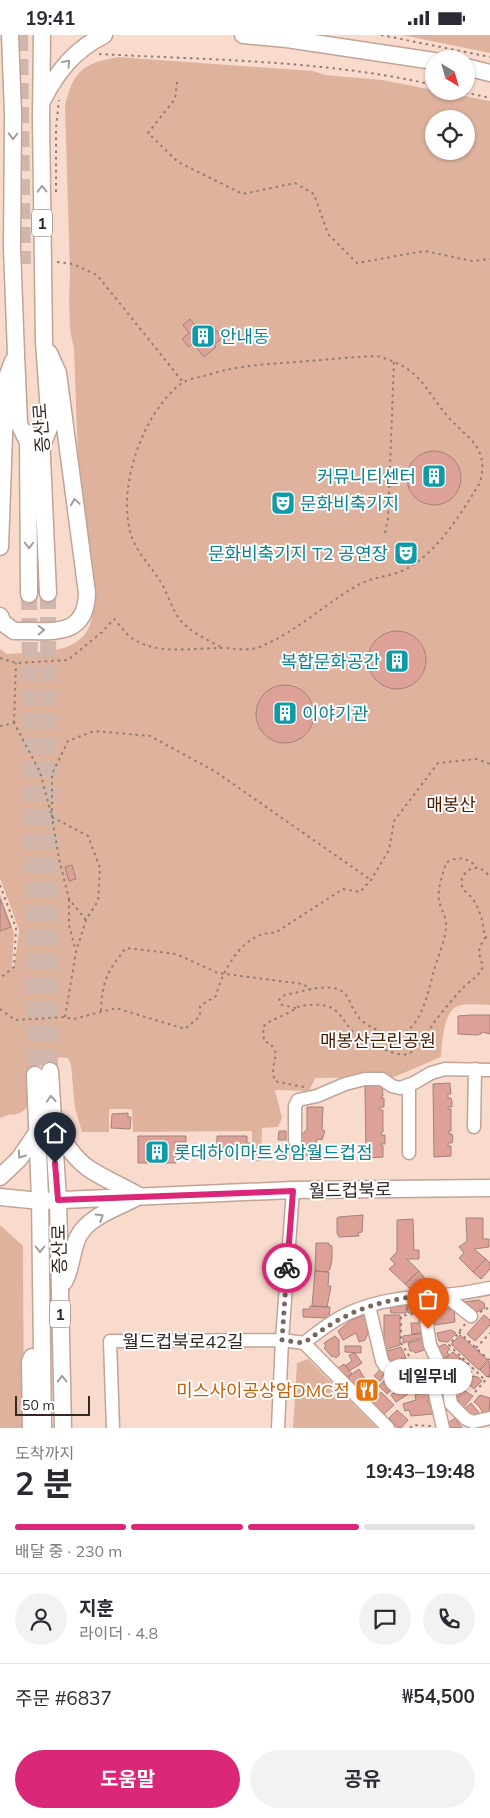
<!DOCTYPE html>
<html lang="ko">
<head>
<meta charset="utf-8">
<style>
	body { margin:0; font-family:Mulish,"Noto Sans KR",sans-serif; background:#f2f2f3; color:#2b2b33; height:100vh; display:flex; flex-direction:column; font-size:19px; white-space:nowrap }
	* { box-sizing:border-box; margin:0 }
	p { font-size:16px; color:#7c7c81 }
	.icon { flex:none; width:28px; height:28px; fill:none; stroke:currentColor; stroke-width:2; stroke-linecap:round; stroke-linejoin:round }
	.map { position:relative; height:1393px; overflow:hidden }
	.details { display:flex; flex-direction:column; background:#fff; flex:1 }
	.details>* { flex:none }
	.needle { width:32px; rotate:143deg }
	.fabs { position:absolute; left:425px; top:15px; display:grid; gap:10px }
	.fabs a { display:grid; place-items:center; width:50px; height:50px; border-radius:50%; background:#fff; box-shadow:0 1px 4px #0004; font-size:25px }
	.scale { position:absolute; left:15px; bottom:12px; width:75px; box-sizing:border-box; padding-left:5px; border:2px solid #332823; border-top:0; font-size:14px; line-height:18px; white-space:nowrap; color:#332823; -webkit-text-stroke:4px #fff; paint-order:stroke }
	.pin { position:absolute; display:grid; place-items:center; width:42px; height:42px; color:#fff; margin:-51px -21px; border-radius:50% 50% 50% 0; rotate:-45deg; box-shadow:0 0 5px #0007 }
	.pin .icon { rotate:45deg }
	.courier { position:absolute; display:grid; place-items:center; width:50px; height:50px; margin:-25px; border:4px solid #db2777; border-radius:50%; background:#fff; color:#222; box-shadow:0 1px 6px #0007 }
	.bubble { position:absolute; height:35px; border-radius:18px; background:#fff; box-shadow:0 1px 4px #0004; font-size:16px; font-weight:700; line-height:35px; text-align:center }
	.summary em { font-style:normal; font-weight:700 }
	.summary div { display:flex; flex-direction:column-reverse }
	.summary { display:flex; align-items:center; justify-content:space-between; height:85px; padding:0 15px }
	h1 { font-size:32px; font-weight:700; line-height:38px }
	.bar { display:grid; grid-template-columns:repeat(4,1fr); gap:8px 5px; align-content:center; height:60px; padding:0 15px }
	.bar i { height:6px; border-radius:4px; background:#e1e1e2 }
	.bar .active { background:#db2777 }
	.bar p { grid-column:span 4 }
	.line { display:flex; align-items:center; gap:12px; padding:0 15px; border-top:1px solid #e1e1e2 }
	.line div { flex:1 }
	.round { display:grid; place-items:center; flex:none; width:52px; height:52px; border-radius:26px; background:#f2f2f3 }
	.primary-button { display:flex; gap:10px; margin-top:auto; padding:10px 15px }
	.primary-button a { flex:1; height:58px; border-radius:30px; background:#db2777; color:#fff; font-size:20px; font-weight:700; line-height:58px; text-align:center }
	.primary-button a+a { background:#f2f2f3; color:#2b2b33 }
	.status { display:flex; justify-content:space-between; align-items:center; height:35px; padding:0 25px; background:#fff; direction:ltr }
	.status svg { height:14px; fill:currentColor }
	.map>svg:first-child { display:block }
	.green { fill:#deb29d; fill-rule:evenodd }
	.building { fill:#dea197; stroke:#a0827d }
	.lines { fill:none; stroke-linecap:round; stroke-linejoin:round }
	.major-tunnel { stroke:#d1b7ab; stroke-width:16; stroke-dasharray:16 8; stroke-linecap:butt }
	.minor-casing { stroke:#c0a497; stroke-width:15 }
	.major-casing { stroke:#c0a497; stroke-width:19 }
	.path { stroke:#907c73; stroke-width:2; stroke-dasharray:2.5 4; stroke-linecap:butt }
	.minor { stroke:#fff; stroke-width:12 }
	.major { stroke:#fff; stroke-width:16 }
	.oneway { stroke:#a39e9c }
	.done { stroke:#78675e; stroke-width:5; stroke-dasharray:0 9 }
	.route { stroke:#db2777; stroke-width:6 }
	.labels { text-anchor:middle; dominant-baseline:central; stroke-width:4; stroke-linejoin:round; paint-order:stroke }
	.shield { fill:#fff; stroke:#706865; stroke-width:1 }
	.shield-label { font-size:16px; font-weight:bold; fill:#332823 }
	.culture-label { font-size:18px; fill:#0d838f; stroke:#fff; text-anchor:start }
	.street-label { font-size:18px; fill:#332823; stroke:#fff }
	.park-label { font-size:18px; fill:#4c1c00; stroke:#fff }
	.food-label { font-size:18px; fill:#c56008; stroke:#fff; text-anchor:end }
</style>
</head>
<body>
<div class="status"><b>19:41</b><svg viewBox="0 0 49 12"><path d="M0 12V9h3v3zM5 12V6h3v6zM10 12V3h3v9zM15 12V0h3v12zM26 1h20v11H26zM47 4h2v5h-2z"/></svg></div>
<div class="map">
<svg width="490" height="1393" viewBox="0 0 490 1393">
	<rect width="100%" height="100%" fill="#f9dbcd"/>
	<path class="green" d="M402 0H490V18Z
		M118 22 313 36 325 40 382 45 490 66V970C481 970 467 968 458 971 443 976 442 1009 441 1022L394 1042 315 1043 309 1056 275 1055 282 1083 278 1092 262 1093 261 1126 252 1127V1096L133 1097 132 1074H109V1097H82L75 1073 71 1030 68 1023C55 1021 46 1025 35 1032L27 1072 22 1077 14 1080 11 1079 0 1083V859L14 898 12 934 15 928 19 895 0 843V614L7 619C43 616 91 622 93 573L72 424 78 423 74 314 70 295 69 263 70 239 65 71C73 36 83 28 118 22ZM434 84H466V116H434Z
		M0 1190 23 1211 24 1393H0Z
		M308 1324 377 1393H293L297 1328Z"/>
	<path class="building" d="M190 284 201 297 211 289 222 303 214 310 216 312 204 322 193 308 189 312 182 304 189 298 183 290Z
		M407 443a27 27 0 1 1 54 0a27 27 0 1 1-54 0Z
		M368 625a29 29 0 1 1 58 0a29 29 0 1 1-58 0Z
		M256 679a29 29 0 1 1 58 0a29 29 0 1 1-58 0Z
		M72 830 76 844 69 846 65 832Z
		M0 864 11 892 0 896Z
		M471 980H490V999L482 997 481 999 477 1000 458 999V981Z
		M450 1048 451 1059H448V1063H451L452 1067V1072H448V1074H451V1096H449V1099H452L453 1103 452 1108H448V1111H451V1121L434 1122 433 1049Z
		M382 1049 383 1061H381V1063H384V1072H380V1075H383V1097H381V1100H385V1109H381V1111H383V1122L366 1123 365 1050Z
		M307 1072H323L322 1095 325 1096 322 1105 318 1104 315 1109 316 1110 305 1122 292 1112 307 1094Z
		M128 1078V1082H131L130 1094 111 1093 112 1079Z
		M279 1096H286V1105H278Z
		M138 1101H186V1107H175L176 1128H138Z
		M217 1101H247V1108H250L251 1110V1116L250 1118H217Z
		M363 1180 362 1197 358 1198 359 1201 339 1202 337 1198V1183L339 1182Z
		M466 1183H483V1204H489V1212L474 1214 486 1224 473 1237 459 1223 464 1218 459 1212 467 1206Z
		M413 1184 414 1215H419V1224H407L419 1236 405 1249 389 1234 395 1229 390 1224 397 1217V1185Z
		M316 1208H329V1210L332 1211V1224L330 1234 327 1237 315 1236Z
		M486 1224 490 1228V1234L481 1244 473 1237Z
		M315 1236 329 1237 328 1251H331L327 1272 312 1271Z
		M419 1236 427 1246 422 1251 419 1248 411 1255 405 1249Z
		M479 1265 484 1268 485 1273 477 1277H475L463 1267Z
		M418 1268 422 1277 408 1278 407 1270Z
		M407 1270 406 1278H391L390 1272Z
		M310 1271 330 1272 329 1283 303 1282V1274H310Z
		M449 1273V1275L454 1274 455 1287 435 1290 434 1275Z
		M365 1280 368 1298 365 1305 359 1307 356 1298 343 1305 338 1296 351 1285Z
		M384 1280H400V1310L384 1315Z
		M484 1280 490 1285V1290L475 1306 467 1299Z
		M419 1281H424L427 1297 412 1299 411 1288H419Z
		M451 1295 456 1298 448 1307 439 1306 437 1298Z
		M425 1298 426 1302 403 1308V1301Z
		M460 1300 488 1325 479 1335 451 1309Z
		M335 1301 339 1305V1318L340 1319 336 1323 334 1321 332 1322 324 1313 326 1311 324 1308Z
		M425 1304 427 1314 415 1318 414 1316H410L408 1308Z
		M445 1309 450 1314 447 1317 449 1320 442 1324 438 1312Z
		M345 1311H361V1318L345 1317Z
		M401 1312 406 1323 390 1327 387 1316Z
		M453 1317 460 1323 449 1334 445 1324Z
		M355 1318 362 1328 349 1336 346 1330 352 1326 349 1320Z
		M461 1323 467 1329 453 1341 448 1336Z
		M432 1324 436 1337 423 1342 418 1329Z
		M411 1326 420 1341 399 1335 401 1330Z
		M489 1326 490 1339 487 1342 480 1335Z
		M344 1329 352 1339 346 1344 338 1333Z
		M465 1330 472 1337 459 1350 454 1346 457 1343 455 1342Z
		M383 1331 385 1338 380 1346 374 1341Z
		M359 1334 365 1344 354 1352 348 1342Z
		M391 1338 398 1344 396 1346 398 1348 387 1359 379 1351Z
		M473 1341 478 1342 482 1346 474 1354 467 1348Z
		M370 1346 377 1353V1356L369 1365 359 1356Z
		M406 1346 409 1348 414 1355 396 1367 391 1360 395 1357 394 1355Z
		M427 1355 431 1365 427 1366 428 1368H430L433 1379 411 1381 409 1375 405 1376 403 1369 416 1365 415 1360Z
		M463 1355 473 1361 462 1374 457 1362Z
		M381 1357 394 1370 383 1380 371 1367Z
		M480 1360 490 1363 489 1380 483 1378 479 1371 474 1367Z
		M471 1368 480 1379 471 1382 464 1374Z
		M397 1375 408 1385 401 1393H398L389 1383Z
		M455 1383 462 1393H447L445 1390Z"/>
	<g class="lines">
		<path class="major-tunnel" d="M20 0 23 229
			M48 558 50 1036
			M29 559 35 1040"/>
		<g class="minor-casing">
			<path id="minor" d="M474 1092 475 1034
				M295 1106V1071L298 1065 317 1061 345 1049 365 1044H382L392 1051 400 1053 414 1048 431 1038 445 1034 490 1035
				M409 1118V1050
				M422 1260 430 1310 448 1349 451 1369 466 1384 473 1387 490 1383
				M445 1260 471 1281
				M369 1271 382 1326 385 1331 417 1345 442 1337
				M304 1308C318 1297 333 1285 349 1278 379 1264 412 1262 444 1260 459 1259 475 1256 490 1253
				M431 1341 443 1393
				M113 1393 110 1306 282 1305 304 1308 388 1393
				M278 1393 282 1305 293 1155"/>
		</g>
		<g class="major-casing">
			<path id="major" d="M10 0 13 78 12 213 16 319 19 389 29 409
				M42 0 41 84 44 307 50 391 42 410
				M243 0 287 4 434 26
				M466 32 490 38
				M42 66C57 37 74 15 104 0
				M28 398 29 559
				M41 400 48 558
				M0 512 6 345 13 326
				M0 581 3 588 14 596C49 595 86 605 87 558L58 338 49 318
				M50 1036 58 1165 63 1393
				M35 1040 40 1163 43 1393
				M53 1091C62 1105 77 1127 91 1135 106 1145 123 1151 139 1161 119 1173 89 1180 78 1202 71 1217 72 1233 64 1247
				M0 1142 19 1124 38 1096
				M0 1162 40 1166 293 1155 490 1153
				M31 1393 30 1327 32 1322"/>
		</g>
		<path class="path" d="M381 0 490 22
			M99 19C210 25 325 25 434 50
			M177 47 175 64 148 98 178 127 243 159 295 148 314 159 328 199 357 228 425 216 472 226 490 224
			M459 56 490 63
			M56 157V93L59 65
			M57 227 73 229 97 240 183 347
			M385 498 388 484 394 326
			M0 623 16 628 68 625 102 597 114 584C120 590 127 601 135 605 160 620 194 613 221 613 235 613 248 617 262 611 297 596 325 569 358 550 374 541 392 542 408 533 436 517 456 486 473 459 475 455 479 451 480 446 482 442 483 432 482 427 480 407 461 397 449 383 422 351 421 333 377 321 350 322 324 325 297 327 265 329 234 331 204 341 197 343 188 344 182 348 142 377 114 459 133 505 139 520 150 530 158 543 166 554 169 566 175 577 184 595 206 604 223 613
			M14 688 16 628
			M0 691 14 688 40 737 51 778
			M52 782 88 801 100 833 98 866 86 885 76 917
			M0 850 16 893 14 932 0 943
			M86 885 69 864 59 824 52 782V739L68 706 94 696 150 701 216 737 371 845
			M485 903 490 899
			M296 973 282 970 279 965 285 960C303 957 337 943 348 963 353 973 356 982 365 988 415 1022 424 973 434 935 438 922 446 903 446 891 447 882 440 873 439 865 437 855 443 838 446 828 457 821 467 822 477 832
			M0 974 15 985 65 982 74 984 116 973 185 994 200 981V971L216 961C222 935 245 895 275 898L343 854 360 857 371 845 389 815 394 786 438 728 477 724 490 729
			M101 976C102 947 107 936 126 913L176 919 218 938 303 949 311 955
			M65 982 76 917 69 890V864
			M304 1052 278 1047 274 1045 273 1034 276 1018 271 1009 264 1006 263 992C273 982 288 981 297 972 308 969 326 968 335 975 342 981 346 989 352 996 361 1004 395 1023 408 1019 420 1014 430 991 439 981 448 970 457 958 467 949 474 943 479 940 483 932 479 918 476 917 485 903 483 888 481 875 472 863 469 859 463 856 462 851 459 842 468 832 477 833 482 833 486 838 490 841
			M480 1277 490 1272
			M413 1279 401 1281V1308L416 1332
			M465 1289 449 1310 485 1345
			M459 1297 490 1326
			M476 1313 490 1298
			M475 1357 490 1340
			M410 1393 413 1390 431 1391"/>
		<use href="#minor" class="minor"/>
		<use href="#major" class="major"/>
	</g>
	<defs><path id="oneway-chevron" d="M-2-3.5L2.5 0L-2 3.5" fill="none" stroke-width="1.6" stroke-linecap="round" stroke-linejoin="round" transform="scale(1.25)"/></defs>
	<g class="oneway">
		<use href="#oneway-chevron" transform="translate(67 28) rotate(-48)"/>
		<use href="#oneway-chevron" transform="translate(13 101) rotate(91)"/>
		<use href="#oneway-chevron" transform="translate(42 154) rotate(-91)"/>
		<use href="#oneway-chevron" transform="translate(75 467) rotate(-98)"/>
		<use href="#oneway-chevron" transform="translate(29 510) rotate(90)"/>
		<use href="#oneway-chevron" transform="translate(41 595) rotate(-2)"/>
		<use href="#oneway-chevron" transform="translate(51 1064) rotate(-94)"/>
		<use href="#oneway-chevron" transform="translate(21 1120) rotate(125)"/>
		<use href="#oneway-chevron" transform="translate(100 1182) rotate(-32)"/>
		<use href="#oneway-chevron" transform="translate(40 1214) rotate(90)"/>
		<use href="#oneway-chevron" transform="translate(62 1344) rotate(-91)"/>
	</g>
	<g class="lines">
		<path class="done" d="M287 1233 282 1305 304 1308C346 1276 371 1268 422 1260L428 1294"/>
		<path class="route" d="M55 1128 58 1165 293 1156 287 1233"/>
	</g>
	<defs>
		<g id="building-square" transform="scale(1.25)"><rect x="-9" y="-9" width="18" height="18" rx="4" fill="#0f9aa8" stroke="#fff"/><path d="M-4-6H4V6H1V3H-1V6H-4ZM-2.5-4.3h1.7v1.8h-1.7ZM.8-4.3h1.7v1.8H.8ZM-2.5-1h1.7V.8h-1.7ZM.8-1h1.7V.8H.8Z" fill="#fff"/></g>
		<g id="theatre-square" transform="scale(1.25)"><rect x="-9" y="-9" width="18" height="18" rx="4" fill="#0f9aa8" stroke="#fff"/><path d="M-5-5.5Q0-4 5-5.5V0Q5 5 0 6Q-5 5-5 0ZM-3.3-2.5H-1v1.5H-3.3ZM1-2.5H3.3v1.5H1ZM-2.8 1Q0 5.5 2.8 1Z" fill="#fff"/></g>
		<g id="restaurant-square" transform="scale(1.25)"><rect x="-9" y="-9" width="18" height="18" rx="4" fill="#e8710a" stroke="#fff"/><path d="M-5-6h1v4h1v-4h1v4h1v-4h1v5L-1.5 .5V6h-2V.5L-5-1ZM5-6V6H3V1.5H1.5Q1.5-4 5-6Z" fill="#fff"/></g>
	</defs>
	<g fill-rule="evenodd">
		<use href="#building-square" x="203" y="301"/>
		<use href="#building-square" x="434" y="441"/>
		<use href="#theatre-square" x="283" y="468"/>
		<use href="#theatre-square" x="406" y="518"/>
		<use href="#building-square" x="397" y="626"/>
		<use href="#building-square" x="285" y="678"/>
		<use href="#building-square" x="157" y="1117"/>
		<use href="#restaurant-square" x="367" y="1355"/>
	</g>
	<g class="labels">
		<g class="shield">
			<rect x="32" y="174.5" width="20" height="27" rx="4"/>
			<rect x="50" y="1265.5" width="20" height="27" rx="4"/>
		</g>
		<g class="shield-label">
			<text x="42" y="188">1</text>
			<text x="60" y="1279">1</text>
		</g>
		<g class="culture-label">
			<text x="220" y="301">안내동</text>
			<text x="416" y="441" text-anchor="end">커뮤니티센터</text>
			<text x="300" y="468">문화비축기지</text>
			<text x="388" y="518" text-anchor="end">문화비축기지 T2 공연장</text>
			<text x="380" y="626" text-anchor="end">복합문화공간</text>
			<text x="302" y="678">이야기관</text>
			<text x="174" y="1117">롯데하이마트상암월드컵점</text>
		</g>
		<g class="street-label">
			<text transform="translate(41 393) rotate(-94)">증산로</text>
			<text transform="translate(350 1155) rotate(-1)">월드컵북로</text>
			<text transform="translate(59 1214) rotate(-91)">증산로</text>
			<text x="183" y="1306">월드컵북로42길</text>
		</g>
		<g class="park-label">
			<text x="451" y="769">매봉산</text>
			<text x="378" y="1005">매봉산근린공원</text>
		</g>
		<g class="food-label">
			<text x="350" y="1355">미스사이공상암DMC점</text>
		</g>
	</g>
</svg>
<div class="fabs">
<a><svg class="needle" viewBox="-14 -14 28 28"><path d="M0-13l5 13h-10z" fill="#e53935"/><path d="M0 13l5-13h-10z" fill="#7c7c81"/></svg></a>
<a><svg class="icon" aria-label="locate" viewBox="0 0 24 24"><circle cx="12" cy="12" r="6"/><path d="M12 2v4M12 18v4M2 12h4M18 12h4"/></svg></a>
</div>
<div class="scale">50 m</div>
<div class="pin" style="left:428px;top:1294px;background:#ea580c"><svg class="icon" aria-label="bag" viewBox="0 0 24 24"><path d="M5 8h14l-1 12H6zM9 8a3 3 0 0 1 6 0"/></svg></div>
<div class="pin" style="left:55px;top:1128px;background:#1f2937"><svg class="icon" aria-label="home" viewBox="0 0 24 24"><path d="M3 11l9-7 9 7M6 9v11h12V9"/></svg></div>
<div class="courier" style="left:287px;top:1233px"><svg class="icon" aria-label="bike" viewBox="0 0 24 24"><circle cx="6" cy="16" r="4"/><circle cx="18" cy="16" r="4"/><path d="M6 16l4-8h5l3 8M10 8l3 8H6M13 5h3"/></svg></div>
<div class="bubble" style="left:384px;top:1324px;width:88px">네일무네</div>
</div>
<section class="details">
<div class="summary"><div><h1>2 분</h1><p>도착까지</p></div><em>19:43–19:48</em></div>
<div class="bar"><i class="active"></i><i class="active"></i><i class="active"></i><i></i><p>배달 중 · 230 m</p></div>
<div class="line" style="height:90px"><a class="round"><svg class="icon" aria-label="person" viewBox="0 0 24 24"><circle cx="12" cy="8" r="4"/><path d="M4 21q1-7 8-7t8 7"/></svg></a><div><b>지훈</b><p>라이더 · 4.8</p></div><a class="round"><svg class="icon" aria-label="chat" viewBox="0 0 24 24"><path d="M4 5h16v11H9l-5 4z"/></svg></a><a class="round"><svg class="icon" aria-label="phone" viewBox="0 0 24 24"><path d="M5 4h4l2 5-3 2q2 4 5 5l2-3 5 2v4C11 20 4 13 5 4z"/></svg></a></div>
<div class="line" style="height:65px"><div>주문 #6837</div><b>₩54,500</b></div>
<div class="primary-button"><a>도움말</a><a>공유</a></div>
</section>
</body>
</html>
